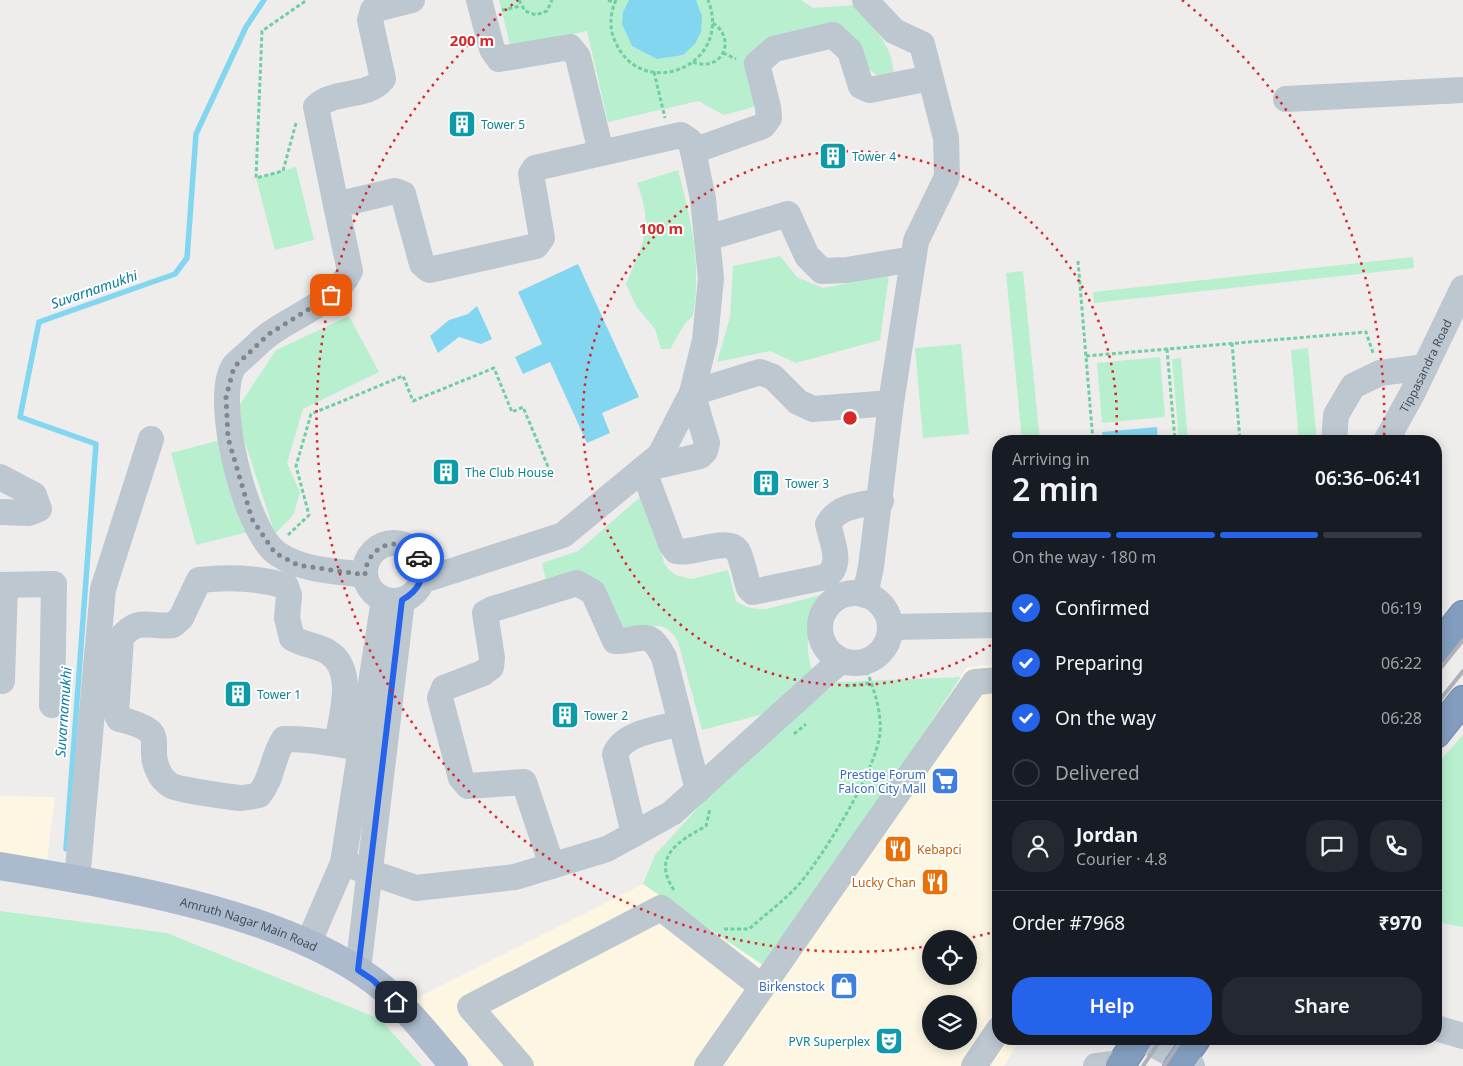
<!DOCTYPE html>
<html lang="en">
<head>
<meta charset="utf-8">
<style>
	body { margin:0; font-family:"Noto Sans",sans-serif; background:#242831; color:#f1f3f6; height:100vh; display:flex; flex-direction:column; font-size:19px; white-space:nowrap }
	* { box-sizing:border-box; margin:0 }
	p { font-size:16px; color:#9ea1a6 }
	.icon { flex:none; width:28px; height:28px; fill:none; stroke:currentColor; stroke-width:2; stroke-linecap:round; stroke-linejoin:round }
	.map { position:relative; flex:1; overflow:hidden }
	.details { position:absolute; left:992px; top:435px; width:450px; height:610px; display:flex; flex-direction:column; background:#171b24; border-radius:20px; box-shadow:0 2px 12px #0003 }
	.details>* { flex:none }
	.fabs { position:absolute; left:922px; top:930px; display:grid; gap:10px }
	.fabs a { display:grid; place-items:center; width:55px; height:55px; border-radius:50%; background:#171b24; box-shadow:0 2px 12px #0003; font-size:25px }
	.pin { position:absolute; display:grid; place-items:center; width:42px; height:42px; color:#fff; margin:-21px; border-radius:10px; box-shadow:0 2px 8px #0006 }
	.courier { position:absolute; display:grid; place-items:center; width:50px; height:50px; margin:-25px; border:4px solid #2563eb; border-radius:50%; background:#fff; color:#222; box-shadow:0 1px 6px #0007 }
	.summary em { font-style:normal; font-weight:600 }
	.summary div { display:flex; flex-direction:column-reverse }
	.summary { display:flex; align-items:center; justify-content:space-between; height:85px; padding:0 20px }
	h1 { font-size:32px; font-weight:600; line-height:38px }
	.bar { display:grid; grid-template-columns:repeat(4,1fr); gap:8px 5px; align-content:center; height:60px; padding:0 20px }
	.bar i { height:6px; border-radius:4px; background:#363941 }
	.bar .selected { background:#2563eb }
	.bar p { grid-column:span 4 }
	.line { display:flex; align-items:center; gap:12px; padding:0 20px; border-top:1px solid #363941 }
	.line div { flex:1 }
	.round { display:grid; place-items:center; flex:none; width:52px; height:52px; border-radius:20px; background:#242831 }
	ol { padding:0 20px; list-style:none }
	li { display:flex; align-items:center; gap:15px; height:55px }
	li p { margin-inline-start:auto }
	li .icon { padding:5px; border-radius:50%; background:#2563eb; color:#fff; stroke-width:4 }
	li:last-child { color:#9ea1a6 }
	li i { width:28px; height:28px; border:2px solid #363941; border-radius:50% }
	.cta { display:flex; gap:10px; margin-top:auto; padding:10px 20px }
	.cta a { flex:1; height:58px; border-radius:20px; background:#2563eb; color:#fff; font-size:20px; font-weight:600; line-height:58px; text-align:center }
	.cta a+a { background:#242831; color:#f1f3f6 }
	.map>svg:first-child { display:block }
	.commercial { fill:#fcf6e3; fill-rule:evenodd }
	.green { fill:#b8f0cf }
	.water { fill:#83d6ef }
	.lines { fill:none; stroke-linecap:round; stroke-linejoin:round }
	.stream { stroke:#83d6ef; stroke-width:5.5 }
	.highway-casing { stroke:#6d88aa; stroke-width:30 }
	.path { stroke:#6fcfa2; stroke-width:3; stroke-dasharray:4 2.5; stroke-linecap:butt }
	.minor { stroke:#bcc7d0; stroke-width:26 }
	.major { stroke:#abbbcd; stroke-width:28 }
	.highway { stroke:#829dbe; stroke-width:28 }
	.rail { stroke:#aeb1b7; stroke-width:4 }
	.done { stroke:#80868d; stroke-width:5; stroke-dasharray:0 9 }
	.route { stroke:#2563eb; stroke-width:6 }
	.ring { fill:none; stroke:#d62828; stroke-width:2.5; stroke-dasharray:2.5 5 }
	.labels { text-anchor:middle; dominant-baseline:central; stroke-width:4; stroke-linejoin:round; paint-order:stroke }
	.culture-label { font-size:12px; fill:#0d838f; stroke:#fff; text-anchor:start }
	.street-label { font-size:12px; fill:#444f5a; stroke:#fff }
	.shop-label { font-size:12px; fill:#366cbe; stroke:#fff; text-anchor:end }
	.food-label { font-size:12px; fill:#c56008; stroke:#fff; text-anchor:start }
	.water-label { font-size:14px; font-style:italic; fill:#087ea3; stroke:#fff }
	.centre { fill:#d62828; stroke:#fff; stroke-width:2.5 }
	.ring-label { font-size:15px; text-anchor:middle; font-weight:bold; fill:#d62828; stroke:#fff; stroke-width:4; stroke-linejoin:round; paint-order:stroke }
</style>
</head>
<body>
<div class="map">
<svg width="1463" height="1066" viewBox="0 0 1463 1066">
	<rect width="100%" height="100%" fill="#efecec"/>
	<path class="commercial" d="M999 664V1039H1020L1004 1066H472L413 1000 643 884 766 967 967 667ZM931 939H969V976H931ZM931 1004H969V1041H931Z
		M0 796 55 797 47 861 0 855Z"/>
	<path class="green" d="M499 0H801L813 8 855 5C870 25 895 47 893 73L881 78 870 70 857 43 765 40 757 106 724 115 698 101 608 122 587 31 511 49Z
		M296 167 314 240 275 250 256 178Z
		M678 170C691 219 702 265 693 316 680 326 679 336 670 349H661L655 329 636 306 626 284C643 243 654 227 637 183Z
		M780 256 797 277 823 288 889 275 880 340 796 363 770 351 717 362 730 317 733 266Z
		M1413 257 1414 268 1094 303 1093 292Z
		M1023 271 1040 441H1022L1006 273Z
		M349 316 379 372 303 409 287 463 300 492 294 514 275 534 235 412 276 350Z
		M961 344 969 434 923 438 915 348Z
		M1308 348 1317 441H1299L1291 350Z
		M1160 357 1165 417 1102 423 1097 363Z
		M1181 358 1188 441H1179L1172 359Z
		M224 439 248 532 196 545 171 453Z
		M646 492 664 563 669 570 676 575 691 579 728 570 736 601C746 608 754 609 766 609L825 594C809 618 803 642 812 670L768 713 702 730 678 642C664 615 647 630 624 631L601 595 547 585 542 563 578 551Z
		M961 677 766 967 643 884 655 855 724 779 837 682Z
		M1463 735V927L1436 922V765Z
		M0 911 167 933 380 1019 422 1066H0Z"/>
	<path class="water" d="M629 0H696L702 16 701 32 695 44 683 55 657 59 632 46 622 24 623 12Z
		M578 264 639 397 602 413 610 433 587 443 550 362 523 374 515 357 542 344 518 292Z
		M477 306 492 339 481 344 459 337 438 353 430 336 449 320 468 314Z
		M1157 427 1158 441H1103L1102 432Z"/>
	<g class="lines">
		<path class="stream" d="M66 849 96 444 20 417 39 322 175 274 187 258 196 134 246 27 264 0"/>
		<g class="highway-casing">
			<path id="highway" d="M1436 649 1463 615
				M1436 734 1463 700
				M1120 1066 1138 1039
				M1177 1066 1196 1039"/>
		</g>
		<path class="path" d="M519 0 525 11 536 15 547 11 552 0
			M608 0 615 3
			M616 0C610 13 609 28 615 41 641 103 734 66 708 0
			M502 10 521 6
			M723 53 736 59
			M693 62C721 73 738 40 713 23
			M654 72 665 118
			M296 123 283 171 256 178 262 31 307 0
			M1078 261 1093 441
			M1232 343 1240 441
			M1167 349 1175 441
			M1086 356 1366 332 1373 353
			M288 535 309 515 296 466 311 414 403 376 413 401 494 368 512 412 523 407 554 481
			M846 686 871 683
			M794 734 806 724
			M674 890C651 856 679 841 706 826L710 809
			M724 929H749C766 914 785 900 800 883 825 853 876 771 880 733 882 709 872 685 864 663"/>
		<g class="minor">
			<path d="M412 0 373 10 370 20 383 79C367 99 334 89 316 107L336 205 395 191 403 194 422 264 429 270 536 246 542 238 531 174 535 168 681 135 690 141 693 151 703 199 711 278 705 340 692 393 660 455 563 535 421 581"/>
			<path d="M479 0 492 49 499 59 570 47 578 57 601 152"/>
			<path d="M865 0 894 31 922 44 946 138 947 177 916 241 891 403 871 567 865 595"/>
			<path d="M1286 99 1463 90"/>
			<path d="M693 151 763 126 769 118 768 107 757 64 774 49 833 35 850 51 861 86 870 90 930 78"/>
			<path d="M336 205 350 271C336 302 297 314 271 333 263 338 256 346 248 353 244 357 238 361 234 366 212 398 246 534 278 554 303 571 336 571 365 575"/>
			<path d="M707 238 788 214 807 256 822 271 847 270 913 259"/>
			<path d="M1334 441 1336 415 1353 386 1380 373 1425 367"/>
			<path id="s1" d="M1386 441 1412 394 1463 288"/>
			<path d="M0 477 34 495 39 509 29 513 0 512"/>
			<path d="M881 501C861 505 839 505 828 524 832 542 844 566 825 577L753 592 749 588C745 577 743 560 737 550 728 537 691 555 676 551L671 544 643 469 700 456 705 451 707 443 692 393 760 372 773 377 798 402 813 409 891 403"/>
			<circle cx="394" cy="572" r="29"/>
			<path d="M0 585 54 584 52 705"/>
			<circle cx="855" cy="628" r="35"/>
			<path d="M892 627 999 625"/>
			<path d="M2 681 5 585"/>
			<path d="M337 744C341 717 357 670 328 652 316 645 303 645 292 638L287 618 289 595 286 586C259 578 227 577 199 580L181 618 173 625C149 628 138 616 121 638L116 713 119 719C176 733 141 743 161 776 163 779 169 785 172 786 180 790 230 797 240 798 246 798 253 796 259 795 273 778 272 757 284 739 310 738 336 744 361 748"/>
			<path d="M634 834 615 754C624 732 658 730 679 723"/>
			<path d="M343 863 416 888 515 877 607 849 672 813 840 661"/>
			<path d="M552 866 524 782 468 786 461 778 440 698 444 688 483 673 491 667 492 658 485 613 493 609 577 583 593 592 615 641C643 641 648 627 664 657L698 790"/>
			<path d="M77 880 103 589 151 439"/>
			<path d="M308 944 343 863 384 600"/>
			<path d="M358 970 402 600"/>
			<path d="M1436 1028 1463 1036"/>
			<path d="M1144 1039 1192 1066"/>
			<path d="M521 1066 470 1007 661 908 762 987"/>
			<path d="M707 1066 975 682 999 680"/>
			<path d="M974 1066 999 1029"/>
			<path d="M1096 1066 1122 1063"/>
		</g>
		<path class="major" id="s2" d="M0 866C116 886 278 910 374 981 404 1004 429 1037 454 1066"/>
		<use href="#highway" class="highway"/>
		<path class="rail" d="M1436 674 1463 640
			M1436 705 1463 671
			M1143 1066 1161 1039
			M1164 1066 1182 1039"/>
	</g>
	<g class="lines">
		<path class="done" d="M331 295 269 334 234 367 226 397 228 438 252 519 275 553 298 565 365 575C366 546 401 531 419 558"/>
		<path class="route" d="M396 1002 373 980 358 970 402 600C418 591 428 576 419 558"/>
	</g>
	<g class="ring">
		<path d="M997 641A267 267 0 1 1 1116 439"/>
		<path d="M997 931A534 534 0 0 1 970 938M929 946A534 534 0 0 1 518 0M1182 0A534 534 0 0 1 1384 437"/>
	</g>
	<defs>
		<g id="building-square" transform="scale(1.4375)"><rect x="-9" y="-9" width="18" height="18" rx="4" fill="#0f9aa8" stroke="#fff"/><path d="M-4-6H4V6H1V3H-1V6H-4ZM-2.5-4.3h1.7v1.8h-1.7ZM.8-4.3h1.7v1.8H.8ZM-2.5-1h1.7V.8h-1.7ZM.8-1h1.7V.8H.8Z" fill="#fff"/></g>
		<g id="supermarket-square" transform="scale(1.4375)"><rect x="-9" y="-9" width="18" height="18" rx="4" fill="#3f7fe0" stroke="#fff"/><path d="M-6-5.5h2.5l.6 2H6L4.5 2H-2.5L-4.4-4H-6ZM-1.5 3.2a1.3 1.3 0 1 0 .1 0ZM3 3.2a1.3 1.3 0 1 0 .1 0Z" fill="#fff"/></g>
		<g id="restaurant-square" transform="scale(1.4375)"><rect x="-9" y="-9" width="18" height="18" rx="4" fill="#e8710a" stroke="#fff"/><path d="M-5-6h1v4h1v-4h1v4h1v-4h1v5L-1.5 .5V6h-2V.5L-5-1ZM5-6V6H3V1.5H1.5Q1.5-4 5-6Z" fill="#fff"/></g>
		<g id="shop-square" transform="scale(1.4375)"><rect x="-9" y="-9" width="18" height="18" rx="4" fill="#3f7fe0" stroke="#fff"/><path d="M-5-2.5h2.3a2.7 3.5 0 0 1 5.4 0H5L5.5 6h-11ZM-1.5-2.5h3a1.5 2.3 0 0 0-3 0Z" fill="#fff"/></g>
		<g id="theatre-square" transform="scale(1.4375)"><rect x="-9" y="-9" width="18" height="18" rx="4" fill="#0f9aa8" stroke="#fff"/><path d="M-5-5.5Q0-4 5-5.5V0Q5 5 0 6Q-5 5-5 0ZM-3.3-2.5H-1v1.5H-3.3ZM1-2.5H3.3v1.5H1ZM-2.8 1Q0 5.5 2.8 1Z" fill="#fff"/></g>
	</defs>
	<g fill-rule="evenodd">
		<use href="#building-square" x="462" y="124"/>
		<use href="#building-square" x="833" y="156"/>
		<use href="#building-square" x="446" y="472"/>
		<use href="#building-square" x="766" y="483"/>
		<use href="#building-square" x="238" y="694"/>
		<use href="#building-square" x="565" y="715"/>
		<use href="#supermarket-square" x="945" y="781"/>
		<use href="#restaurant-square" x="898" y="849"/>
		<use href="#restaurant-square" x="935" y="882"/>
		<use href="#shop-square" x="844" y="986"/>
		<use href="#theatre-square" x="889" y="1041"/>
	</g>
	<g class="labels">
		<g class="culture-label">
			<text x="481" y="124">Tower 5</text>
			<text x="852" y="156">Tower 4</text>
			<text x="465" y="472">The Club House</text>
			<text x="785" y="483">Tower 3</text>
			<text x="257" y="694">Tower 1</text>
			<text x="584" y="715">Tower 2</text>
			<text x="870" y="1041" text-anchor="end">PVR Superplex</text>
		</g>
		<g class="street-label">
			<text stroke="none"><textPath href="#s1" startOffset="85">Tippasandra Road</textPath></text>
			<text stroke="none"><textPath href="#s2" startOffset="256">Amruth Nagar Main Road</textPath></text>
		</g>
		<g class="shop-label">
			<text x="926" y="774">Prestige Forum<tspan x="926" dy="14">Falcon City Mall</tspan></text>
			<text x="825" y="986">Birkenstock</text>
		</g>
		<g class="food-label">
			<text x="917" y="849">Kebapci</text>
			<text x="916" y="882" text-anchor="end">Lucky Chan</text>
		</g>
		<g class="water-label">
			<text transform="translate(94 289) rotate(-19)">Suvarnamukhi</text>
			<text transform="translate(63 712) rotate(-86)">Suvarnamukhi</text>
		</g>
	</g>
	<circle cx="850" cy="418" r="8" class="centre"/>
	<g class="ring-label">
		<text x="472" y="46">200 m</text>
		<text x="661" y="234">100 m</text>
	</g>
</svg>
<div class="fabs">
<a><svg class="icon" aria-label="locate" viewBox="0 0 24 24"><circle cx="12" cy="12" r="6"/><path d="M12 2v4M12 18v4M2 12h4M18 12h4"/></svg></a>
<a><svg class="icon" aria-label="layers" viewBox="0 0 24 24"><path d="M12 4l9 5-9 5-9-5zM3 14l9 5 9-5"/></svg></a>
</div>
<div class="pin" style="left:331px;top:295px;background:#ea580c"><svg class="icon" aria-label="bag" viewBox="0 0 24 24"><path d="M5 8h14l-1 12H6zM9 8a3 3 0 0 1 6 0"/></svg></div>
<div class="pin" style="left:396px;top:1002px;background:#1f2937"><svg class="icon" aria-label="home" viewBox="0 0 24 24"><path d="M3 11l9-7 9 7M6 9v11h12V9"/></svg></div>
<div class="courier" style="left:419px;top:558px"><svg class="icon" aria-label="car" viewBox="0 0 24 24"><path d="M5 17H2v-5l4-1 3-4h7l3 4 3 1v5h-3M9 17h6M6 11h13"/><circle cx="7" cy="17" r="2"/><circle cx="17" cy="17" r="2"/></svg></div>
<section class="details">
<div class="summary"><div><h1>2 min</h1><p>Arriving in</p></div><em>06:36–06:41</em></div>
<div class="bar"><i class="selected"></i><i class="selected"></i><i class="selected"></i><i></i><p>On the way · 180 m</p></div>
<ol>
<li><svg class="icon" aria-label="check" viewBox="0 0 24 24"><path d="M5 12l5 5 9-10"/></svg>Confirmed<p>06:19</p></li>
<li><svg class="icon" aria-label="check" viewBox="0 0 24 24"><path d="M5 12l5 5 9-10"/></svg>Preparing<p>06:22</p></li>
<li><svg class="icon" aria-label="check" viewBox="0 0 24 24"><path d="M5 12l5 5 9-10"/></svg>On the way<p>06:28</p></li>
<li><i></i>Delivered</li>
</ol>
<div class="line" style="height:90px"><a class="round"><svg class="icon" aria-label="person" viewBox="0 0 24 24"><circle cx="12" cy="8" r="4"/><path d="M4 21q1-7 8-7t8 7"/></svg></a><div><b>Jordan</b><p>Courier · 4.8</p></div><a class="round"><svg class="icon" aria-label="chat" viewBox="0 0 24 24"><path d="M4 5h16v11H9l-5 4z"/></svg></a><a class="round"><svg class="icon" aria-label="phone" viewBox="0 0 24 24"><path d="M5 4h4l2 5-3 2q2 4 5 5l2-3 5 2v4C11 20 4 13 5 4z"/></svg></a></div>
<div class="line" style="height:65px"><div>Order #7968</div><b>₹970</b></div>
<div class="cta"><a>Help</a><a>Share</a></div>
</section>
</div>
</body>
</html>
